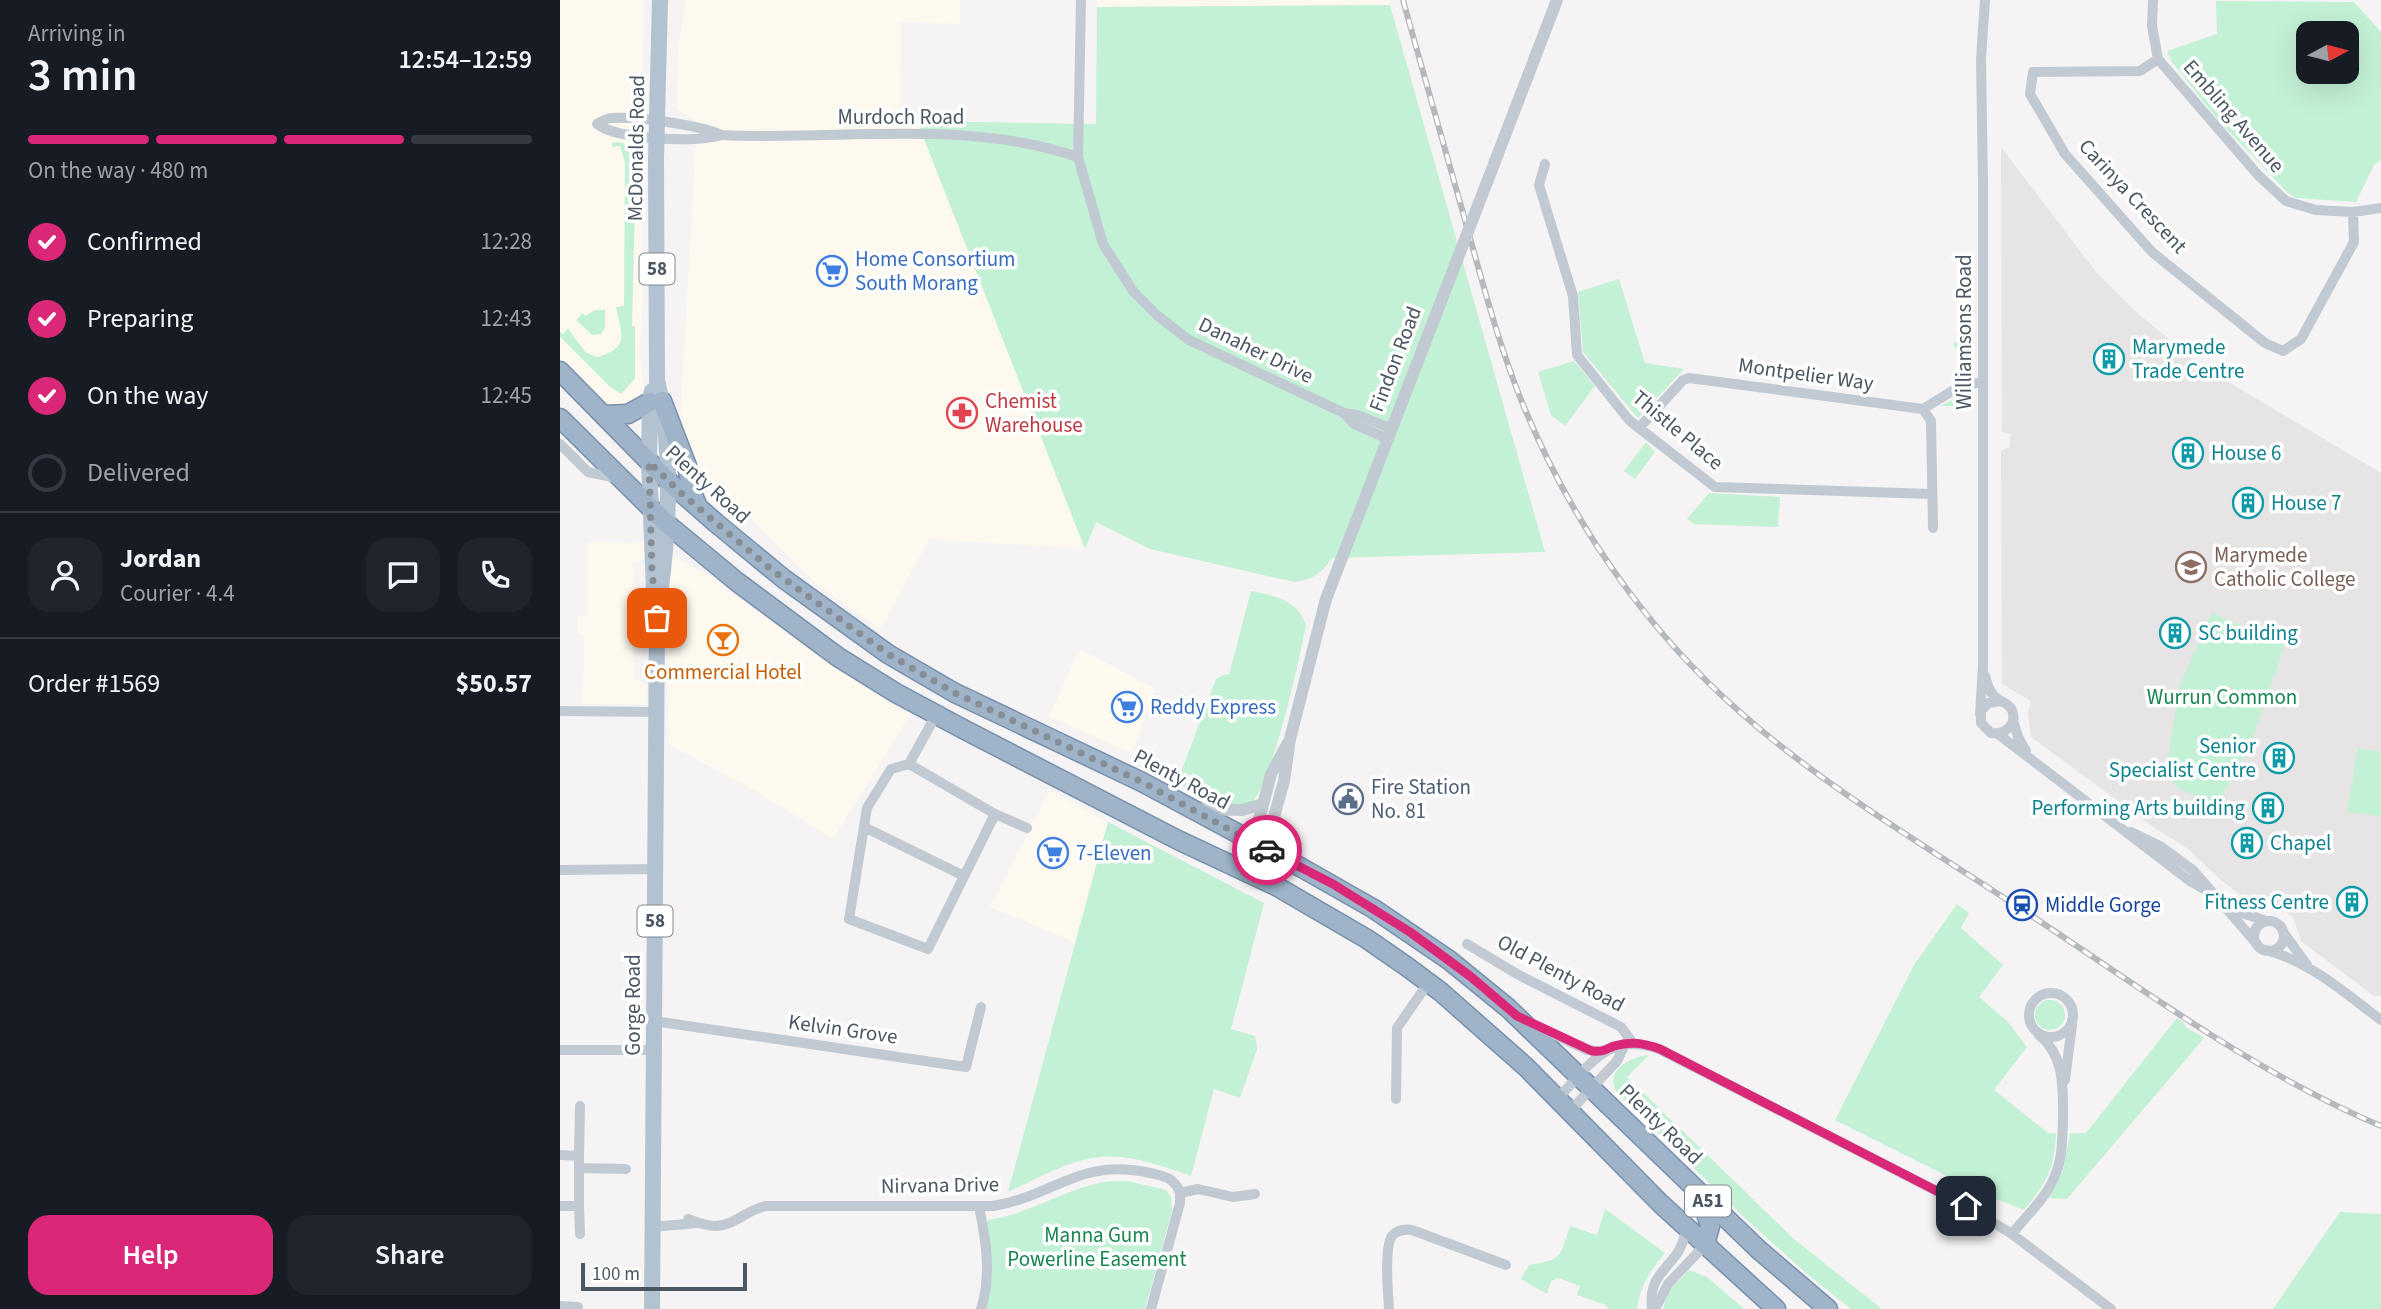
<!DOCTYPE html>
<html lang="en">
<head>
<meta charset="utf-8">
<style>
	body { margin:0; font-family:"Source Sans 3",sans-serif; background:#20242c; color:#f1f3f6; height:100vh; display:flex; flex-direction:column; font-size:26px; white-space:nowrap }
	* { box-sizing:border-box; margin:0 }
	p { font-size:23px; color:#9ea1a6 }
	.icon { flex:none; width:38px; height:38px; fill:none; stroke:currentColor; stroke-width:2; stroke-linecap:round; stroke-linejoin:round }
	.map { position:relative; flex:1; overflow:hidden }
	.details { display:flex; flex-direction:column; background:#171b24; width:560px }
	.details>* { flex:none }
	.needle { width:46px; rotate:83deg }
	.buttons { position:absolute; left:1736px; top:21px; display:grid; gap:14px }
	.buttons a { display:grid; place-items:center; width:63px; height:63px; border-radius:14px; background:#171b24; box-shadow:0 7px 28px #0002; font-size:35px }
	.scale { position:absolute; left:21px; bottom:18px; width:166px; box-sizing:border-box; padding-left:7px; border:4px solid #4a5661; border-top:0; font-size:19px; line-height:24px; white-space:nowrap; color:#4a5661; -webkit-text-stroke:5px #fff; paint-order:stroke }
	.pin { position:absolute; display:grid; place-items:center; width:60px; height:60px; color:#fff; margin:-30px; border-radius:14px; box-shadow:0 4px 10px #0006 }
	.courier { position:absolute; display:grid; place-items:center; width:70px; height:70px; margin:-35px; border:5px solid #db2777; border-radius:50%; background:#fff; color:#222; box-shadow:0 2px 9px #0007 }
	.headline em { font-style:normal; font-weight:600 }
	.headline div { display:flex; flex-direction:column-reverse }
	.headline { display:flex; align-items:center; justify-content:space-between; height:119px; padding:0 28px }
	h1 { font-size:46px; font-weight:600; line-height:52px }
	.bar { display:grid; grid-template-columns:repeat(4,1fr); gap:10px 7px; align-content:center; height:84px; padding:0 28px }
	.bar i { height:9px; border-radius:5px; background:#363941 }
	.bar .current { background:#db2777 }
	.bar p { grid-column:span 4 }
	.line { display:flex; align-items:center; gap:18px; padding:0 28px; border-top:2px solid #363941 }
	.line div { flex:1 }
	.round { display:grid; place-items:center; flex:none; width:74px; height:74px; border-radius:21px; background:#20242c }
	ol { padding:0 28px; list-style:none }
	li { display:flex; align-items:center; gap:21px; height:77px }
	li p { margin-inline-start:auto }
	li .icon { padding:7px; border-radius:50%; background:#db2777; color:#fff; stroke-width:4 }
	li:last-child { color:#9ea1a6 }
	li i { width:38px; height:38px; border:4px solid #363941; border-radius:50% }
	.button { display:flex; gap:14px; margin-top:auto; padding:14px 28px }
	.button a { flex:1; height:80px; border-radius:21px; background:#db2777; color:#fff; font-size:28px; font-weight:600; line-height:80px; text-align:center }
	.button a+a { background:#20242c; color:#f1f3f6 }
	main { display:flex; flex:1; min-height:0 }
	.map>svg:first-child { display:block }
	.commercial { fill:#fdf9ef }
	.education { fill:#e6e4e5 }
	.green { fill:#c3f1d5; fill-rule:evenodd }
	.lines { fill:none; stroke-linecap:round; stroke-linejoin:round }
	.trunk-casing { stroke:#7690ad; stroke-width:21 }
	.minor { stroke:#c1cad2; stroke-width:10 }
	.tertiary { stroke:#c1cad2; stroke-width:12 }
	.primary { stroke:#b3c2d1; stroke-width:16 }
	.trunk { stroke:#9fb4c9; stroke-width:18 }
	.rail-casing { stroke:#b5b8bd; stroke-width:6 }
	.rail { stroke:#fff; stroke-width:3.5; stroke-dasharray:10; stroke-linecap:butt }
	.tertiary-bridge { stroke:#c1cad2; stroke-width:12 }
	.done { stroke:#868d94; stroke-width:7; stroke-dasharray:0 12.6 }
	.route { stroke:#db2777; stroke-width:9 }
	.labels { text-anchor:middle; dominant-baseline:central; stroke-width:7; stroke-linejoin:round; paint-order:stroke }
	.shield { fill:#fff; stroke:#808990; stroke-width:2 }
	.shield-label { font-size:19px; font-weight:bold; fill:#4a5661 }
	.street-label { font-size:21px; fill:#4a5661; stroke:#fff }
	.shop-label { font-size:21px; fill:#366cbe; stroke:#fff; text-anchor:start }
	.culture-label { font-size:21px; fill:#0d838f; stroke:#fff; text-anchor:start }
	.health-label { font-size:21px; fill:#be3a42; stroke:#fff; text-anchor:start }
	.education-label { font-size:21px; fill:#785e54; stroke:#fff; text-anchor:start }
	.food-label { font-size:21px; fill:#c56008; stroke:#fff }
	.park-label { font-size:21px; fill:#17864f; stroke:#fff }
	.service-label { font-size:21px; fill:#4e5e75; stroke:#fff; text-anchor:start }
	.transit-label { font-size:21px; fill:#164399; stroke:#fff; text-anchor:start }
</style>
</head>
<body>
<main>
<section class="details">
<div class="headline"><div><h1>3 min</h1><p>Arriving in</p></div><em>12:54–12:59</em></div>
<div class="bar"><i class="current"></i><i class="current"></i><i class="current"></i><i></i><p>On the way · 480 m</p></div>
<ol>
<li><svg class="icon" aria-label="check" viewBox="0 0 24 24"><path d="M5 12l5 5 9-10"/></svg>Confirmed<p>12:28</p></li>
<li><svg class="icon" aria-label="check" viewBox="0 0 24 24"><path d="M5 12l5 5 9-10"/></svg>Preparing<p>12:43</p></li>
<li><svg class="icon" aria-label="check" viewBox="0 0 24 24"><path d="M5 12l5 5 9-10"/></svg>On the way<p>12:45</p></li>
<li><i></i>Delivered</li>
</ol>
<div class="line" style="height:126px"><a class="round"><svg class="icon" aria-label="person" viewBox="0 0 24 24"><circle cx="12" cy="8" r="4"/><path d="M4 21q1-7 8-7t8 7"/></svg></a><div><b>Jordan</b><p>Courier · 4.4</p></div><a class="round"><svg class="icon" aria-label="chat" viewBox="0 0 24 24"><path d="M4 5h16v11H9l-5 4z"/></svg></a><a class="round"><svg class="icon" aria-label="phone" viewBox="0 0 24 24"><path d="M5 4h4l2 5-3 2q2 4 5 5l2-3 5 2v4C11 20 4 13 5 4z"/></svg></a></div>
<div class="line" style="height:91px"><div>Order #1569</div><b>$50.57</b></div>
<div class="button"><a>Help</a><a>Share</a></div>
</section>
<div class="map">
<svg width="1821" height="1309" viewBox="0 0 1821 1309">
	<rect width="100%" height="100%" fill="#f5f3f3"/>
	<path class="commercial" d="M0 0H84L81 252 83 300 79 355 84 386 79 398 72 405 53 407 45 402 0 358Z
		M126 0H400V24L341 22 340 121H357L525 549 369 539 321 629 256 584 137 464 120 421 137 122 117 109 118 50Z
		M537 0H829L830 5 537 7Z
		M28 542 86 543V560L73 561V678L87 685V704H23L24 636 18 632V616H28Z
		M111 555 145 573 264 661 350 715 273 839 192 789 108 744 107 622Z
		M520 649 594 688 573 754 489 716Z
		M490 790 548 822 515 942 430 907Z"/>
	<path class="education" d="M1441 147 1536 272 1576 312 1640 365 1821 473V996H1814L1741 941 1733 917 1720 908H1697L1661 880 1628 849 1592 826 1471 737 1468 712 1471 701 1442 684 1441 451 1450 447V434L1442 432Z"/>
	<path class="green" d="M1656 1 1794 2 1821 32V160L1814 165 1796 202 1736 198 1728 193 1658 120 1612 62 1607 51 1657 34ZM1748 33H1787V72H1748Z
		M830 5 985 552 772 558C762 573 752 580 734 582L590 549 536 522 525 549 357 121 536 124 537 7Z
		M59 142 71 146 76 164 72 326H75V379L61 394 49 386 0 337V332L3 334 8 328C13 338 22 345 25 352L37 357C71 348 61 333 56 307L64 306 65 163 60 146 52 147V143Z
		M1059 279 1085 363 1124 369 1078 418 1023 352 1018 292Z
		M35 310H45V328L41 334 32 335 16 320 23 313 25 316Z
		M1409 336V373L1393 344Z
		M1014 361 1035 386 1005 426 991 415 978 372Z
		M1409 391V406H1380Z
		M1086 442 1095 452 1075 479 1064 471Z
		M1149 493 1220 497 1218 527 1134 524 1127 519Z
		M691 591C715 596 738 599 746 626 740 654 711 796 688 804 665 812 636 793 617 783L656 679 665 674 669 675Z
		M1652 613 1725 644 1690 746 1657 805 1618 788 1609 777 1608 760 1619 687Z
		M1798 748 1821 752V816L1787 812Z
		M548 822 704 903 671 1029 695 1036 697 1049 680 1098 654 1089 631 1176C602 1166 571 1154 540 1157 508 1160 477 1179 448 1192Z
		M1397 904 1409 913 1401 928 1443 965 1419 997 1447 1021 1467 1047 1434 1090 1488 1133H1496C1495 1169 1486 1183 1464 1210L1423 1194 1275 1120 1354 965Z
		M1475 1015a15 15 0 1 1 30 0a15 15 0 1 1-30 0Z
		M1617 1018 1623 1022 1626 1027 1644 1038 1507 1199 1489 1198 1503 1171 1510 1133H1526Z
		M1089 1055 1067 1077 1234 1239 1322 1309H1291L1247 1274 1186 1219 1057 1093C1044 1071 1069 1057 1089 1055Z
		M552 1181H568L606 1190 611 1197 612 1211 585 1309H426C434 1280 432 1254 426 1225L428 1220C472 1214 508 1186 552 1181Z
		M1045 1209 1105 1253C1090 1271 1080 1286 1077 1309H1048L1046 1305 1017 1295 1020 1286 998 1278 991 1281 987 1294 961 1279 969 1265C1003 1259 999 1259 1010 1226L1037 1235Z
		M1780 1212 1821 1214V1309H1713Z
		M1129 1270 1147 1277 1184 1309H1103L1108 1292Z"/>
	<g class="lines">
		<g class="trunk-casing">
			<path id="trunk" d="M0 371 107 480 156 523 224 579 328 654 395 693 582 782 742 868 814 909 889 960 948 1008 1199 1250 1268 1309
				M102 401 127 466 133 495 138 507
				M44 415 68 414 90 402
				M0 418 106 523 176 581 278 657 336 693 405 730 618 840 716 886 807 939 846 966 881 992 967 1068 1101 1204 1216 1309
				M1141 1198 1150 1226 1145 1245"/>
		</g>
		<path class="minor" d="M521 0 518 157 543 244 573 291 598 316 629 340 784 413 798 415 832 429
			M1593 0 1592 26 1598 59 1698 175 1726 201 1756 210 1793 212 1821 208
			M1598 59 1580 71 1473 72 1470 94 1505 154 1592 252 1705 343 1723 351 1741 339 1794 242 1793 212
			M162 135C137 143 57 140 37 124 42 121 46 118 52 118 78 116 138 125 162 135 280 141 404 118 518 157
			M985 164 979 185 1013 296 1017 355 1069 420 1079 428 1155 487 1372 494
			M1363 409 1371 421 1373 528
			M784 413 794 424 828 439
			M1079 428 1123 380 1129 378 1363 409 1402 385 1423 382
			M0 444 28 472 57 478
			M1425 676C1427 683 1429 691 1434 696 1440 702 1448 702 1452 710 1458 725 1444 735 1431 733L1421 723V711L1428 703 1441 701
			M0 711 96 712
			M1420 714 1423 665V185L1421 59 1425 0
			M1453 720 1458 737 1466 751
			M1438 734 1630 881 1654 895
			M349 764 435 814 368 949 289 919 307 808 331 769 349 764 376 715
			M435 814 467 828
			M304 827 404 876
			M1571 832 1600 846 1633 870 1697 944
			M0 870 95 869
			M1671 909 1706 921
			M1694 936a15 15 0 1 1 30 0a15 15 0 1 1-30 0Z
			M1723 932 1747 965
			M907 944 957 974 1061 1027 1072 1042
			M1706 950C1751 962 1785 993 1821 1020
			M1469 1015a22 22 0 1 1 44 0a22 22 0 1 1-44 0Z
			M94 1021 406 1067 421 1007
			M970 1023 1027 1050 1044 1052
			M0 1050H94
			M1505 1080 1512 1025
			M998 1098C1030 1065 1048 1031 1099 1049L1406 1206 1452 1234 1551 1309
			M836 1099 837 1028 868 983
			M1011 1110 1057 1061 1065 1044
			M0 1155 19 1156V1206H0
			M19 1156 20 1106
			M19 1168 66 1169
			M19 1206 20 1234
			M419 1206C426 1242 432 1274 421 1309
			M128 1219C137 1222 146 1226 155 1226 175 1226 188 1208 207 1206H433C495 1196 519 1157 590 1173 604 1176 615 1178 620 1193L638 1189 673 1197 695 1194
			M92 1227 137 1223
			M1452 1234C1466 1216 1485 1199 1494 1178 1503 1159 1502 1139 1503 1119 1503 1088 1505 1055 1478 1034
			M0 1306 18 1307
			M591 1309 620 1203V1193
			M829 1309C828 1294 824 1247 832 1236 837 1230 845 1229 852 1230L946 1265
			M1092 1309C1089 1280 1101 1275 1116 1255 1122 1248 1124 1237 1127 1229
			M1095 1309 1108 1284 1145 1245"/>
		<path class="tertiary" d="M934 164 997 0
			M635 809 682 810 703 804
			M693 843 711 774 728 743
			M705 849 724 781 730 739 766 599 892 273"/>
		<path class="primary" d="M92 391 90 402 89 462 94 592
			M92 1309 97 618C108 542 115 455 97 380L96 159 100 0"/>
		<use href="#trunk" class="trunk"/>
		<g class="rail-casing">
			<path id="rail" d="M843 0C864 76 886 152 907 227 924 288 940 349 964 407 1012 523 1086 630 1181 713 1265 787 1364 845 1458 907 1576 984 1691 1071 1821 1126"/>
		</g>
		<use href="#rail" class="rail"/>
		<path class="tertiary-bridge" d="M892 273 934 164"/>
	</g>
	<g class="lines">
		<path class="done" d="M97 618 92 571 89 462 121 493 212 570 328 654 395 693 582 782 707 850"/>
		<path class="route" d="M707 850 773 884 850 932 910 976 957 1016 1032 1051C1043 1052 1044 1050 1054 1046 1071 1041 1083 1043 1100 1049L1406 1206"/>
	</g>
	<defs>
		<g id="supermarket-ring" transform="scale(1.575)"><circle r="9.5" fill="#fff" stroke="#3f7fe0" stroke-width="1.5"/><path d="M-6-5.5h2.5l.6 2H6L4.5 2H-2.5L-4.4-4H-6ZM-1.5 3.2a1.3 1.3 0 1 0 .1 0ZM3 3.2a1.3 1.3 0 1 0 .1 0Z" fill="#3f7fe0"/></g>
		<g id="building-ring" transform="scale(1.575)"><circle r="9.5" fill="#fff" stroke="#0f9aa8" stroke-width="1.5"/><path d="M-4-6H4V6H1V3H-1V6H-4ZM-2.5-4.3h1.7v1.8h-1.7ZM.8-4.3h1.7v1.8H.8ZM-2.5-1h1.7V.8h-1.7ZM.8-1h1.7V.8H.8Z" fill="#0f9aa8"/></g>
		<g id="pharmacy-ring" transform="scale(1.575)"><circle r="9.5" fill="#fff" stroke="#e0444e" stroke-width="1.5"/><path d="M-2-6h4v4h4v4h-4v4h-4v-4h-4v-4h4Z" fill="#e0444e"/></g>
		<g id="school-ring" transform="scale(1.575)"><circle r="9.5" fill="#fff" stroke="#8d6e63" stroke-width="1.5"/><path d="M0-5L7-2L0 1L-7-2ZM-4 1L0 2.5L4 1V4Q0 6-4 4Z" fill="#8d6e63"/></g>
		<g id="bar-ring" transform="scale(1.575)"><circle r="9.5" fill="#fff" stroke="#e8710a" stroke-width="1.5"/><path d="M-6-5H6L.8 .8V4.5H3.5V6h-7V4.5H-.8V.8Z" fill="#e8710a"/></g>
		<g id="civic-ring" transform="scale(1.575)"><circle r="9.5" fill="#fff" stroke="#5c6f8a" stroke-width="1.5"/><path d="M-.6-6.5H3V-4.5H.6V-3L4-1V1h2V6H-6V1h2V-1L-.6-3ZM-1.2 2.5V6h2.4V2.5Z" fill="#5c6f8a"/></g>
		<g id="station-ring" transform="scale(1.575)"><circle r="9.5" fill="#fff" stroke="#1a4fb4" stroke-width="1.5"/><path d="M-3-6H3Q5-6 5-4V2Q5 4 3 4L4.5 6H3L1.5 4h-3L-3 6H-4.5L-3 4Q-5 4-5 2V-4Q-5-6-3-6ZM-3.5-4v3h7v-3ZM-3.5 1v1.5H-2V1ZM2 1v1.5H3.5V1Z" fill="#1a4fb4"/></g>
	</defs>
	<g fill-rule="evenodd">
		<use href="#supermarket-ring" x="272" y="271"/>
		<use href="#building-ring" x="1549" y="359"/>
		<use href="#pharmacy-ring" x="402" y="413"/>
		<use href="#building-ring" x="1628" y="453"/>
		<use href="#building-ring" x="1688" y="503"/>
		<use href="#school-ring" x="1631" y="567"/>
		<use href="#building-ring" x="1615" y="633"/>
		<use href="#bar-ring" x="163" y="640"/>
		<use href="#supermarket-ring" x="567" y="707"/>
		<use href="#building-ring" x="1719" y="758"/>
		<use href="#civic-ring" x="788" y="799"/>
		<use href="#building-ring" x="1708" y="808"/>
		<use href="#building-ring" x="1687" y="843"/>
		<use href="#supermarket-ring" x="493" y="853"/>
		<use href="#building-ring" x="1792" y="902"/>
		<use href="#station-ring" x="1462" y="905"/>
	</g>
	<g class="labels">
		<g class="shield">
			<rect x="79.5" y="253.5" width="35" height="31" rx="5"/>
			<rect x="77.5" y="905.5" width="35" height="31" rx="5"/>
			<rect x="1125" y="1185.5" width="46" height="31" rx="5"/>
		</g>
		<g class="shield-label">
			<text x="97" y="269">58</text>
			<text x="95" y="921">58</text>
			<text x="1148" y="1201">A51</text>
		</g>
		<g class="street-label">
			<text transform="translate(1674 116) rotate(49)">Embling Avenue</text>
			<text x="341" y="117">Murdoch Road</text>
			<text transform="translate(76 148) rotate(-89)">McDonalds Road</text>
			<text transform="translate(1573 196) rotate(47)">Carinya Crescent</text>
			<text transform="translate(1404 332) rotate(-90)">Williamsons Road</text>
			<text transform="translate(696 350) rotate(26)">Danaher Drive</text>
			<text transform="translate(835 359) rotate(-69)">Findon Road</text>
			<text transform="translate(1246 374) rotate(8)">Montpelier Way</text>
			<text transform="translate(1118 430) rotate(40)">Thistle Place</text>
			<text transform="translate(148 484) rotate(42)">Plenty Road</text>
			<text transform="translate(622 779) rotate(28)">Plenty Road</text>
			<text transform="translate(1001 973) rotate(28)">Old Plenty Road</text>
			<text transform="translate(73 1005) rotate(-90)">Gorge Road</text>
			<text transform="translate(283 1029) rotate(8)">Kelvin Grove</text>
			<text transform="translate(1101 1124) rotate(44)">Plenty Road</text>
			<text transform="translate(380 1185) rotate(-1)">Nirvana Drive</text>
		</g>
		<g class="shop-label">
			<text x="295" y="259">Home Consortium<tspan x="295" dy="24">South Morang</tspan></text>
			<text x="590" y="707">Reddy Express</text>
			<text x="516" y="853">7-Eleven</text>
		</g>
		<g class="culture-label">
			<text x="1572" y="347">Marymede<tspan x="1572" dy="24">Trade Centre</tspan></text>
			<text x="1651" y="453">House 6</text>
			<text x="1711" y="503">House 7</text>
			<text x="1638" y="633">SC building</text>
			<text x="1696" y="746" text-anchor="end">Senior<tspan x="1696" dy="24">Specialist Centre</tspan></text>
			<text x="1685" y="808" text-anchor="end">Performing Arts building</text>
			<text x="1710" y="843">Chapel</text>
			<text x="1769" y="902" text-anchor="end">Fitness Centre</text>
		</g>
		<g class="health-label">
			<text x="425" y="401">Chemist<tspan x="425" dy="24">Warehouse</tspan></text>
		</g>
		<g class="education-label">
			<text x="1654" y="555">Marymede<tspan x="1654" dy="24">Catholic College</tspan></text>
		</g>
		<g class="food-label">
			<text x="163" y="672">Commercial Hotel</text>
		</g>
		<g class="park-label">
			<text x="1662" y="697">Wurrun Common</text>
			<text x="537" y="1235">Manna Gum<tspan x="537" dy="24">Powerline Easement</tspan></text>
		</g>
		<g class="service-label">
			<text x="811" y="787">Fire Station<tspan x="811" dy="24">No. 81</tspan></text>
		</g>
		<g class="transit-label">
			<text x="1485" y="905">Middle Gorge</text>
		</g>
	</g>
</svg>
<div class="buttons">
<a><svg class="needle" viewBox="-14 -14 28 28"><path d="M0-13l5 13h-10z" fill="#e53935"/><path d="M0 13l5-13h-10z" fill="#9ea1a6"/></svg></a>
</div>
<div class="scale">100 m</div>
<div class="pin" style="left:97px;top:618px;background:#ea580c"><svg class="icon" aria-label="bag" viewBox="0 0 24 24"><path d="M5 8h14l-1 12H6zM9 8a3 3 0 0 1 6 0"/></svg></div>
<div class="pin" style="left:1406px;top:1206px;background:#1f2937"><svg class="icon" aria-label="home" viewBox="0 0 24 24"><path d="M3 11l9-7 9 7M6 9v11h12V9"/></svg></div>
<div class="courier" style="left:707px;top:850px"><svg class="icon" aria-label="car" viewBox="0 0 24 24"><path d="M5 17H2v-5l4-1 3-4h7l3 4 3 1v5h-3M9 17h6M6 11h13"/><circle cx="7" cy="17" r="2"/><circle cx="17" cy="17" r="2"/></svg></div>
</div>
</main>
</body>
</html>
